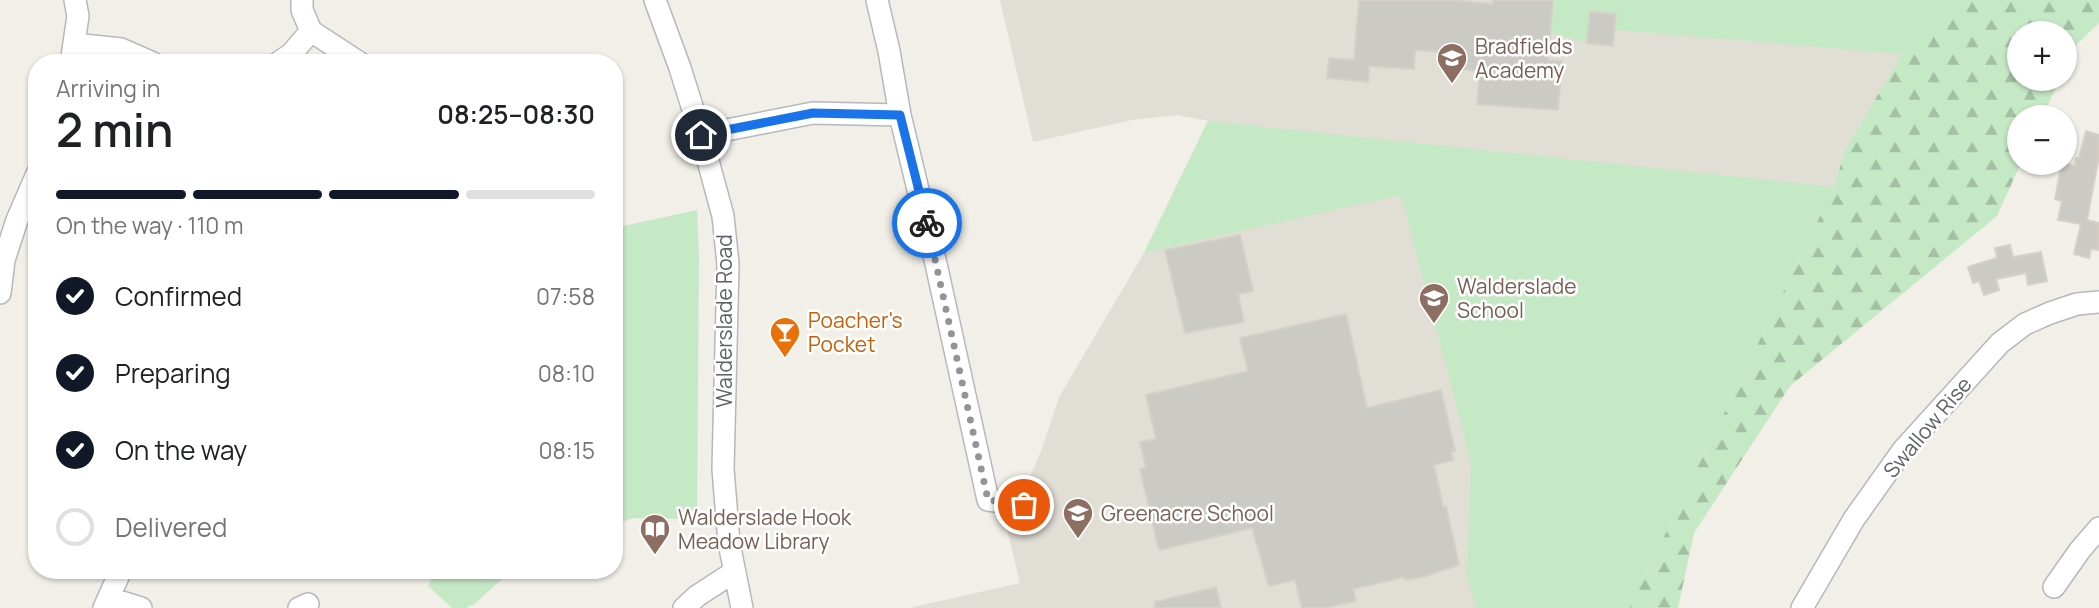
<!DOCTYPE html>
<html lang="en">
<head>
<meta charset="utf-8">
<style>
	body { margin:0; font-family:Manrope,sans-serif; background:#f6f6f6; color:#202124; height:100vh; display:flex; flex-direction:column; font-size:26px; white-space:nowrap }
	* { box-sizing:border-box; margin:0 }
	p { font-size:23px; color:#757577 }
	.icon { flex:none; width:38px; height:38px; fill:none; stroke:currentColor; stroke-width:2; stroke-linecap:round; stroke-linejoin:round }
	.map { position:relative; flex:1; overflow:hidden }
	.side { position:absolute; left:28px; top:54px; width:595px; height:525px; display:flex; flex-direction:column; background:#fff; border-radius:28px; box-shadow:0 2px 5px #0004 }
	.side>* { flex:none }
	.tools { position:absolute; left:2007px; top:21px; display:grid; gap:14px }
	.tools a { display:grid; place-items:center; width:70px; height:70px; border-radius:50%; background:#fff; box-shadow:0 2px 5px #0004; font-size:35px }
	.pin { position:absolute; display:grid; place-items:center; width:60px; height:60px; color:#fff; margin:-30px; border:4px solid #fff; border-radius:50%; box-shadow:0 2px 7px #0007 }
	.courier { position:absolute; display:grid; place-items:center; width:70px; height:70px; margin:-35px; border:5px solid #1a73e8; border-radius:50%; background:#fff; color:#222; box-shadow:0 2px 9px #0007 }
	.headline em { font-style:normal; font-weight:600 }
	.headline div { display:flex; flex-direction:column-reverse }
	.headline { display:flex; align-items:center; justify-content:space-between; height:119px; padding:0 28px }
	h1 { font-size:46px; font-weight:600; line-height:52px }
	.bar { display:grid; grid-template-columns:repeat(4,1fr); gap:10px 7px; align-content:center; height:84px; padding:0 28px }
	.bar i { height:9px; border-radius:5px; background:#e0e0e0 }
	.bar .current { background:#111827 }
	.bar p { grid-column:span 4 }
	ol { padding:0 28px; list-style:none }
	li { display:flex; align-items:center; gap:21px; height:77px }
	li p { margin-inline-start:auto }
	li .icon { padding:7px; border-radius:50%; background:#111827; color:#fff; stroke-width:4 }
	li:last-child { color:#757577 }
	li i { width:38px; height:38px; border:4px solid #e0e0e0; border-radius:50% }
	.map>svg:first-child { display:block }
	.education { fill:#e1ded6 }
	.forest { fill:url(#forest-firs) }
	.green { fill:#c5e8c5 }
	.building { fill:#cccac5; stroke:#d6d1c6; stroke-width:2 }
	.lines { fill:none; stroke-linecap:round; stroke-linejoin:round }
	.minor-casing { stroke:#b5b8bc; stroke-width:24 }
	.minor { stroke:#fff; stroke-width:21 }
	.done { stroke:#929495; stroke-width:7; stroke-dasharray:0 12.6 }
	.route { stroke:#1a73e8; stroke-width:9 }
	.labels { text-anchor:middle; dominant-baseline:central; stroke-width:5; stroke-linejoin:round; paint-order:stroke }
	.education-label { font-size:21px; fill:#785e54; stroke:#fff; text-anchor:start }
	.food-label { font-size:21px; fill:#c56008; stroke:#fff; text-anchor:start }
	.street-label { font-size:21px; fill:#5f6368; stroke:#fff }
</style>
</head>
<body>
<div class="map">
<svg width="2099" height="608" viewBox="0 0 2099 608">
	<defs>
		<pattern id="forest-firs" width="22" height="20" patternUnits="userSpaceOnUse" patternTransform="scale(1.75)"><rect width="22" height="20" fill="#c5e8c5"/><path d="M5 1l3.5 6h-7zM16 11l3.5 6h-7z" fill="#a3c0a4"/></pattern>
	</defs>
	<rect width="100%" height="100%" fill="#f1efe8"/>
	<path class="education" d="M1000 0H1958L1902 54 1845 150 1834 187 1629 608H909L1020 583 1006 525 1029 519 1024 490 1041 451 1059 397 1144 253 1208 121 1178 115 1132 120 1033 142Z"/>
	<path class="forest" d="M1958 0H2099V23L2074 47 2065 68V33H2020V79H2060L2042 117H2020V163H2021L1997 216 1790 386 1694 533 1678 608H1629L1834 187 1845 150 1902 54Z"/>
	<path class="green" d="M1553 0H1958L1902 54 1616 30V14L1591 12 1587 43 1550 33Z
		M1208 121 1834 187 1629 608H1477L1467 576 1471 462 1401 195 1144 253Z
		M697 210 699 255 697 519 633 518 614 525V228Z
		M435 571V570L511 571 472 606 470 605 467 608H452L428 586Z"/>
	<path class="building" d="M1359 0H1449L1493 4V0H1553L1548 60 1562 61 1558 110 1477 104 1480 71 1454 69 1456 53 1415 50 1414 69 1369 66 1368 82 1327 78 1329 58 1354 60Z
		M1590 12 1616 14 1613 46 1587 43Z
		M2086 131 2099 135V156L2087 220 2099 223V250L2091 249 2089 258 2074 254 2081 224 2058 220 2062 201 2055 199 2062 163 2075 166 2076 158H2079Z
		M1240 235 1253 291 1238 294 1244 322 1185 333 1165 250Z
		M2010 245 2013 257 2041 252 2047 281 2028 285 2026 273 1996 279 1999 290 1984 295 1979 281 1973 283 1968 267 1997 258 1995 248Z
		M1346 314 1367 408 1441 390 1455 451 1451 452 1453 460 1434 465 1443 507 1446 506 1459 565 1426 576 1405 580 1404 577 1353 589 1356 601 1325 608H1302L1295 580 1269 586 1252 528 1159 550 1140 469 1146 468 1140 442 1156 439 1146 395 1248 371 1240 338Z
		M1216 587 1221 608H1155V602Z"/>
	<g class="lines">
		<g class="minor-casing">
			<path id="minor" d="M302 0V10L311 31 360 63
				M655 0 680 68 701 135 723 216 728 264 723 469 729 543 742 608
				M877 0 889 51 900 115 936 264 988 500 1024 505
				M74 44 121 49 153 63
				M71 63 78 16 75 0
				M278 63 291 54 311 31
				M701 135 813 113 900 115
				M0 293 4 260 17 220 37 174
				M2054 587 2080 550 2099 528
				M109 598 141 608
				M104 608 121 570
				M299 608 308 604
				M684 608 697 596 734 572
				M1802 608 1854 519 1903 450 2000 343 2025 324 2050 313 2077 304 2099 302"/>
		</g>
		<use href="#minor" class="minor"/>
	</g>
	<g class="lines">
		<path class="done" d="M927 223 988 500 1024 505"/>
		<path class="route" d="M701 135 813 113 900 115 927 223"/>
	</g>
	<defs>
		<g id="school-pin" transform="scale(1.575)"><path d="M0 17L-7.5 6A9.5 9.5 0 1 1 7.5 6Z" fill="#8d6e63" stroke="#fff"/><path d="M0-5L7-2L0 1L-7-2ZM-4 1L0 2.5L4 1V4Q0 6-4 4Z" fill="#fff"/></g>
		<g id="bar-pin" transform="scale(1.575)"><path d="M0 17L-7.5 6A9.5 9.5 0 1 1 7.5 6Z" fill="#e8710a" stroke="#fff"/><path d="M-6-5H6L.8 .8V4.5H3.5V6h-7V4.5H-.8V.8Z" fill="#fff"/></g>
		<g id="library-pin" transform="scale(1.575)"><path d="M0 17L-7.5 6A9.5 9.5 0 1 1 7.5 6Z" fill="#8d6e63" stroke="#fff"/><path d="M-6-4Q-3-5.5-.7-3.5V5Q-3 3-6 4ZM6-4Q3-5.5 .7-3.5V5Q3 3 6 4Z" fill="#fff"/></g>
	</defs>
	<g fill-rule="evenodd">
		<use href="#school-pin" x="1452" y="58"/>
		<use href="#school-pin" x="1434" y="298"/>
		<use href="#bar-pin" x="785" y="332"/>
		<use href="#school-pin" x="1078" y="513"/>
		<use href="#library-pin" x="655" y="529"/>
	</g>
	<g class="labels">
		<g class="education-label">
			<text x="1475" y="46">Bradfields<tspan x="1475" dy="24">Academy</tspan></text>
			<text x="1457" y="286">Walderslade<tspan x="1457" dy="24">School</tspan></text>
			<text x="1101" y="513">Greenacre School</text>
			<text x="678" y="517">Walderslade Hook<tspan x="678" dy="24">Meadow Library</tspan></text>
		</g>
		<g class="food-label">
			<text x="808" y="320">Poacher's<tspan x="808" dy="24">Pocket</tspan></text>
		</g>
		<g class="street-label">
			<text transform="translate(724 321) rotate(-90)">Walderslade Road</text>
			<text transform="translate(1927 427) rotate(-50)">Swallow Rise</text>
		</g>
	</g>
</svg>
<div class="tools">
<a>+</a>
<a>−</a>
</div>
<div class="pin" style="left:1024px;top:505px;background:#ea580c"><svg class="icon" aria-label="bag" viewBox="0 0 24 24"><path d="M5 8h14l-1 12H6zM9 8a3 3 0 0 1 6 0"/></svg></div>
<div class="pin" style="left:701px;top:135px;background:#1f2937"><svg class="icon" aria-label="home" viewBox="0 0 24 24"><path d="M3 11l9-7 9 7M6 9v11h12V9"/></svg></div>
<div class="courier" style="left:927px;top:223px"><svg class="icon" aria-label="bike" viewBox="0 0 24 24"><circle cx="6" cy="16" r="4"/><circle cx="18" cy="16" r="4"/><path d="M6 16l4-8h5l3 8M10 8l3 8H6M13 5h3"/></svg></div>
<section class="side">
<div class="headline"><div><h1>2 min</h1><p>Arriving in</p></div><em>08:25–08:30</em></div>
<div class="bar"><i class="current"></i><i class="current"></i><i class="current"></i><i></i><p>On the way · 110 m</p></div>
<ol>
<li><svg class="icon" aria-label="check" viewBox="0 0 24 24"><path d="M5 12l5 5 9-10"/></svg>Confirmed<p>07:58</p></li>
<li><svg class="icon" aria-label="check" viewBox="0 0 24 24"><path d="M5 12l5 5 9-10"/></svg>Preparing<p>08:10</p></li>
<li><svg class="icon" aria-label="check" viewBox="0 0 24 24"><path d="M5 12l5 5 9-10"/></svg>On the way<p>08:15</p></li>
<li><i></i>Delivered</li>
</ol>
</section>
</div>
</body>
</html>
